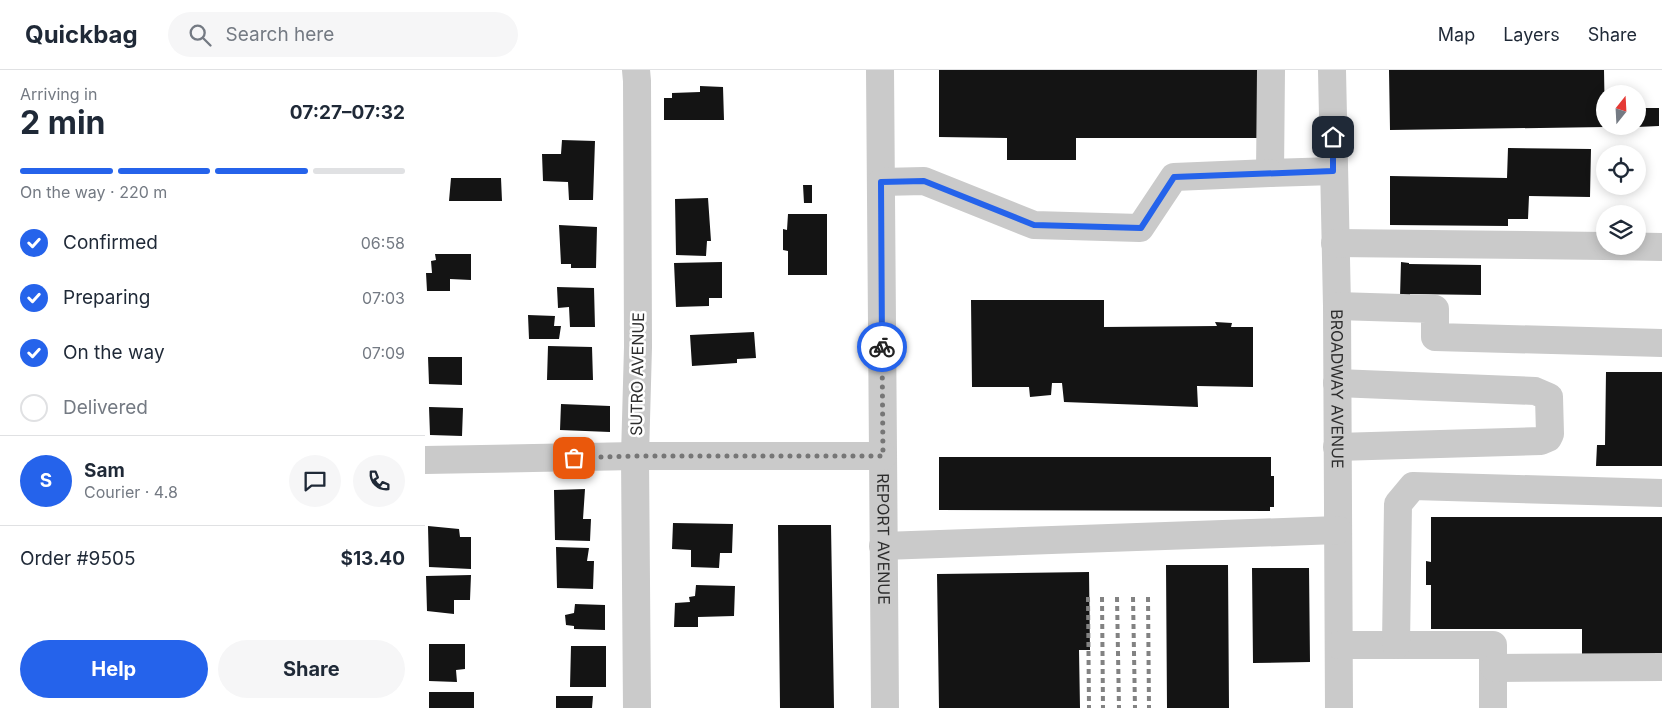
<!DOCTYPE html>
<html lang="en">
<head>
<meta charset="utf-8">
<style>
	body { margin:0; font-family:Inter,sans-serif; background:#f6f6f7; color:#1f2937; height:100vh; display:flex; flex-direction:column; font-size:19px; white-space:nowrap }
	* { box-sizing:border-box; margin:0 }
	p { font-size:16px; color:#747a83 }
	.icon { flex:none; width:28px; height:28px; fill:none; stroke:currentColor; stroke-width:2; stroke-linecap:round; stroke-linejoin:round }
	.map { position:relative; flex:1; overflow:hidden }
	.details { display:flex; flex-direction:column; background:#fff; width:425px }
	.details>* { flex:none }
	.needle { width:32px; rotate:18deg }
	.tools { position:absolute; left:1171px; top:15px; display:grid; gap:10px }
	.tools a { display:grid; place-items:center; width:50px; height:50px; border-radius:50%; background:#fff; box-shadow:0 2px 12px #0003; font-size:25px }
	.pin { position:absolute; display:grid; place-items:center; width:42px; height:42px; color:#fff; margin:-21px; border-radius:10px; box-shadow:0 2px 8px #0006 }
	.courier { position:absolute; display:grid; place-items:center; width:50px; height:50px; margin:-25px; border:4px solid #2563eb; border-radius:50%; background:#fff; color:#222; box-shadow:0 1px 6px #0007 }
	.summary em { font-style:normal; font-weight:700 }
	.summary div { display:flex; flex-direction:column-reverse }
	.summary { display:flex; align-items:center; justify-content:space-between; height:85px; padding:0 20px }
	h1 { font-size:32px; font-weight:700; line-height:38px }
	.bar { display:grid; grid-template-columns:repeat(4,1fr); gap:8px 5px; align-content:center; height:60px; padding:0 20px }
	.bar i { height:6px; border-radius:4px; background:#e0e1e3 }
	.bar .active { background:#2563eb }
	.bar p { grid-column:span 4 }
	.line { display:flex; align-items:center; gap:12px; padding:0 20px; border-top:1px solid #e0e1e3 }
	.line div { flex:1 }
	.round { display:grid; place-items:center; flex:none; width:52px; height:52px; border-radius:26px; background:#f6f6f7 }
	ol { padding:0 20px; list-style:none }
	li { display:flex; align-items:center; gap:15px; height:55px }
	li p { margin-inline-start:auto }
	li .icon { padding:5px; border-radius:50%; background:#2563eb; color:#fff; stroke-width:4 }
	li:last-child { color:#747a83 }
	li i { width:28px; height:28px; border:2px solid #e0e1e3; border-radius:50% }
	.action { display:flex; gap:10px; margin-top:auto; padding:10px 20px }
	.action a { flex:1; height:58px; border-radius:30px; background:#2563eb; color:#fff; font-size:20px; font-weight:700; line-height:58px; text-align:center }
	.action a+a { background:#f6f6f7; color:#1f2937 }
	header { display:flex; align-items:center; gap:30px; box-sizing:border-box; height:70px; padding:0 25px; background:#fff; border-bottom:1px solid #e0e1e3 }
	header strong { font-size:24px }
	nav { display:flex; gap:28px; margin-inline-start:auto; font-size:18px }
	.search { width:350px; height:45px; background:#f6f6f7; display:flex; align-items:center; gap:12px; box-sizing:border-box; padding:0 18px; border-radius:28px; color:#747a83; font-size:19px }
	main { display:flex; flex:1; min-height:0 }
	.map>svg:first-child { display:block }
	.building { fill:#141414 }
	.lines { fill:none; stroke-linecap:round; stroke-linejoin:round }
	.minor { stroke:#cacaca; stroke-width:28 }
	.rail { stroke:#828282; stroke-width:4; stroke-dasharray:5 4; stroke-linecap:butt }
	.done { stroke:#767676; stroke-width:5; stroke-dasharray:0 9 }
	.route { stroke:#2563eb; stroke-width:6 }
	.labels { text-anchor:middle; dominant-baseline:central; stroke-width:5; stroke-linejoin:round; paint-order:stroke }
	.street-label { font-size:16px; fill:#2d2d2d; stroke:#fff }
</style>
</head>
<body>
<header>
<strong>Quickbag</strong>
<div class="search"><svg class="icon" aria-label="search" viewBox="0 0 24 24"><circle cx="10" cy="10" r="6"/><path d="M15 15l6 6"/></svg>Search here</div>
<nav><a>Map</a><a>Layers</a><a>Share</a></nav>
</header>
<main>
<section class="details">
<div class="summary"><div><h1>2 min</h1><p>Arriving in</p></div><em>07:27–07:32</em></div>
<div class="bar"><i class="active"></i><i class="active"></i><i class="active"></i><i></i><p>On the way · 220 m</p></div>
<ol>
<li><svg class="icon" aria-label="check" viewBox="0 0 24 24"><path d="M5 12l5 5 9-10"/></svg>Confirmed<p>06:58</p></li>
<li><svg class="icon" aria-label="check" viewBox="0 0 24 24"><path d="M5 12l5 5 9-10"/></svg>Preparing<p>07:03</p></li>
<li><svg class="icon" aria-label="check" viewBox="0 0 24 24"><path d="M5 12l5 5 9-10"/></svg>On the way<p>07:09</p></li>
<li><i></i>Delivered</li>
</ol>
<div class="line" style="height:90px"><b class="round" style="background:#2563eb;color:#fff">S</b><div><b>Sam</b><p>Courier · 4.8</p></div><a class="round"><svg class="icon" aria-label="chat" viewBox="0 0 24 24"><path d="M4 5h16v11H9l-5 4z"/></svg></a><a class="round"><svg class="icon" aria-label="phone" viewBox="0 0 24 24"><path d="M5 4h4l2 5-3 2q2 4 5 5l2-3 5 2v4C11 20 4 13 5 4z"/></svg></a></div>
<div class="line" style="height:65px"><div>Order #9505</div><b>$13.40</b></div>
<div class="action"><a>Help</a><a>Share</a></div>
</section>
<div class="map">
<svg width="1237" height="638" viewBox="0 0 1237 638">
	<rect width="100%" height="100%" fill="#fff"/>
	<path class="building" d="M514 0H835V68H651V90H582V68L514 67Z
		M964 0H1179L1180 57 965 60Z
		M275 16 298 17 299 50H239V28H247V23L275 22Z
		M1212 38H1234V56L1212 57Z
		M137 70 170 71 168 130H144L143 112 118 111 117 84H136Z
		M1083 78 1166 79 1165 127 1104 126 1103 149H1083V156L965 155V106L1082 108Z
		M26 108H76L77 131H24Z
		M378 115H387V133H379Z
		M283 128 286 171H282L281 186 251 185 250 129Z
		M363 144H402V205H363V181L358 180V159L362 160Z
		M134 155 172 157 171 198H146V194H136Z
		M10 184H46V210L25 209V221H2L1 203H7L6 191 11 190Z
		M297 192V228H284V236L251 237 249 193Z
		M976 192 984 193V194L1056 195V225L985 224V227H975Z
		M132 217 169 218 170 257H145L144 237 133 238Z
		M546 230H679V257L792 256 790 252 807 253 806 257H828V317L772 316 773 337 639 332 637 313H627L626 325 605 327 604 317H547Z
		M103 245 130 246 129 256H136L134 269H104Z
		M329 262 331 288 312 289V293L267 296 265 265Z
		M123 276 167 277 168 310H122Z
		M3 287H37V315L4 314Z
		M1181 302H1237V396H1171L1172 375H1180Z
		M136 334 185 336V362L135 360Z
		M4 337 38 338 37 366 5 365Z
		M514 387H846V406H849V437H845V441L514 440Z
		M160 419 158 449H166L165 471 130 470 129 420Z
		M1006 447H1237V588H1157V559H1006V515H1001V491L1006 492Z
		M248 453 308 454 307 483H295L294 498 266 497V480L247 479Z
		M353 455H406L409 638H355Z
		M3 456 34 459 35 467H46V499L4 497Z
		M131 477 164 478 162 491H169L168 519 132 518Z
		M741 495H803L804 638H742Z
		M827 498H884L885 592 828 593Z
		M664 502 665 580H654L655 638H514L512 504Z
		M46 505 45 530H29V544L2 541 1 506Z
		M271 515 310 516 309 546 273 547V557H249L250 533 265 532 264 527 270 526Z
		M150 534 180 535V560L149 559V556L141 555 140 545 149 543Z
		M4 574H40V599L31 600 32 612 4 611Z
		M146 576H181V617H145Z
		M4 622H49V638H4Z
		M131 626H168L167 638H131Z"/>
	<g class="lines">
		<g class="minor">
			<path d="M211 0 212 11 213 277 210 386 212 638"/>
			<path id="s1" d="M455 0 460 638"/>
			<path d="M846 0 845 103 909 101"/>
			<path id="s2" d="M907 0 912 236 914 638"/>
			<path d="M456 112 499 111 609 155 715 158 749 107 845 103"/>
			<path d="M910 173 1180 176"/>
			<path d="M1183 176 1237 177"/>
			<path d="M912 236 1010 239V267L1237 273"/>
			<path d="M912 313 1110 321 1124 327 1125 364 1123 368 1116 371 912 377"/>
			<path d="M0 390 210 386H458"/>
			<path d="M458 476 913 460"/>
			<path d="M914 575H1068V638"/>
			<path d="M971 575 973 434 988 416 1237 423"/>
			<path d="M1069 598 1237 597"/>
		</g>
		<path class="rail" d="M663 527 664 638
			M677 527 678 638
			M692 527 694 638
			M708 527 710 638
			M723 527 724 638"/>
	</g>
	<g class="lines">
		<path class="done" d="M149 388 210 386H458L457 277"/>
		<path class="route" d="M457 277 456 112 499 111 609 155 716 158 749 107 908 101V67"/>
	</g>
	<g class="labels">
		<g class="street-label">
			<text transform="translate(212 304) rotate(-89)">SUTRO AVENUE</text>
			<text stroke="none"><textPath href="#s2" startOffset="319">BROADWAY AVENUE</textPath></text>
			<text stroke="none"><textPath href="#s1" startOffset="469">REPORT AVENUE</textPath></text>
		</g>
	</g>
</svg>
<div class="tools">
<a><svg class="needle" viewBox="-14 -14 28 28"><path d="M0-13l5 13h-10z" fill="#e53935"/><path d="M0 13l5-13h-10z" fill="#747a83"/></svg></a>
<a><svg class="icon" aria-label="locate" viewBox="0 0 24 24"><circle cx="12" cy="12" r="6"/><path d="M12 2v4M12 18v4M2 12h4M18 12h4"/></svg></a>
<a><svg class="icon" aria-label="layers" viewBox="0 0 24 24"><path d="M12 4l9 5-9 5-9-5zM3 14l9 5 9-5"/></svg></a>
</div>
<div class="pin" style="left:149px;top:388px;background:#ea580c"><svg class="icon" aria-label="bag" viewBox="0 0 24 24"><path d="M5 8h14l-1 12H6zM9 8a3 3 0 0 1 6 0"/></svg></div>
<div class="pin" style="left:908px;top:67px;background:#1f2937"><svg class="icon" aria-label="home" viewBox="0 0 24 24"><path d="M3 11l9-7 9 7M6 9v11h12V9"/></svg></div>
<div class="courier" style="left:457px;top:277px"><svg class="icon" aria-label="bike" viewBox="0 0 24 24"><circle cx="6" cy="16" r="4"/><circle cx="18" cy="16" r="4"/><path d="M6 16l4-8h5l3 8M10 8l3 8H6M13 5h3"/></svg></div>
</div>
</main>
</body>
</html>
